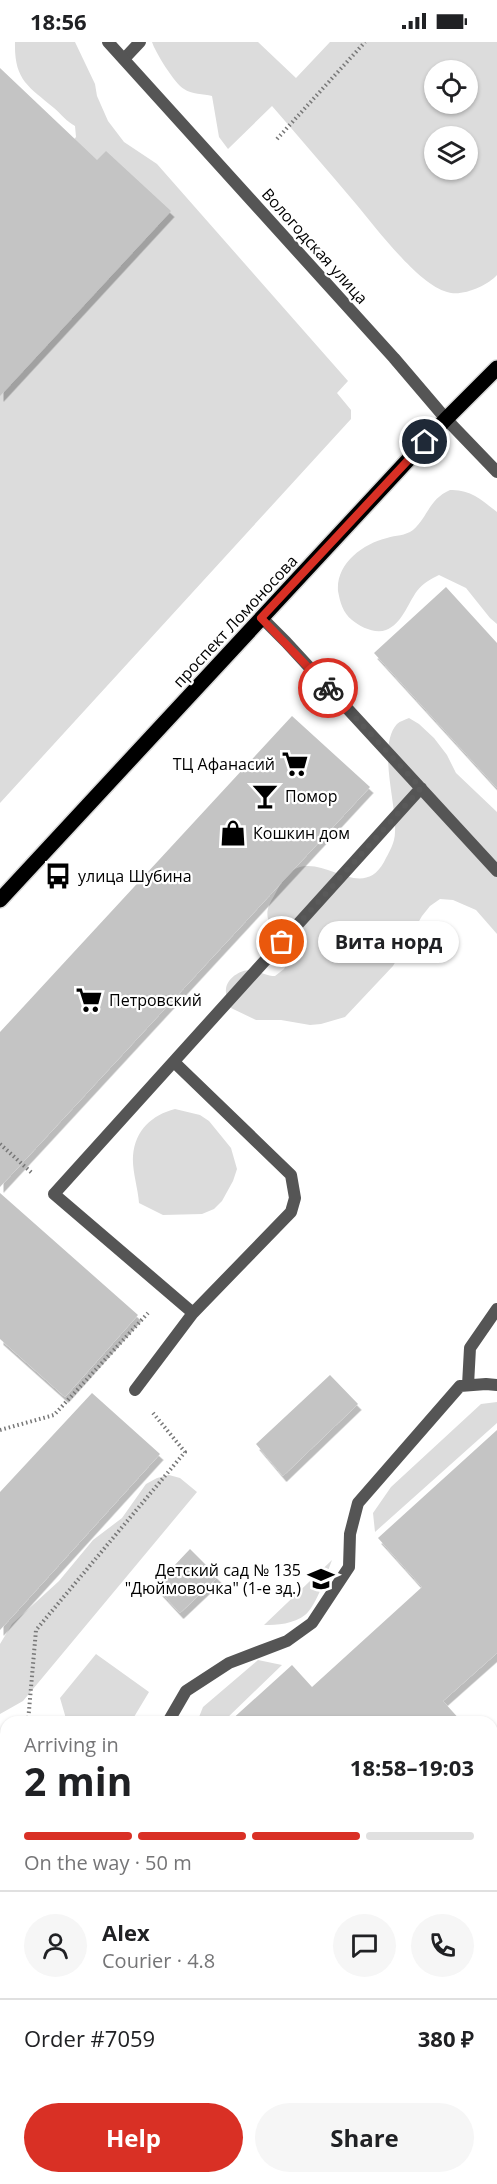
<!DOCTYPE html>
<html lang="en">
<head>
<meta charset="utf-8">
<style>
	body { margin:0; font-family:"Open Sans",sans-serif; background:#f6f6f6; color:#202124; height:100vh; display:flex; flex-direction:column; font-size:22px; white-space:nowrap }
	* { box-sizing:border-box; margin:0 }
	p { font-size:20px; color:#757577 }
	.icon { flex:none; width:33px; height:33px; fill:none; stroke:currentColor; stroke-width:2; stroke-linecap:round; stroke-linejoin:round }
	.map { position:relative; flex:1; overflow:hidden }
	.drawer { position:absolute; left:0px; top:1674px; width:498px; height:468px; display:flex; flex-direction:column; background:#fff; border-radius:18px 18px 0 0; box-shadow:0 2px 4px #0004 }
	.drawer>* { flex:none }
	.fabs { position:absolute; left:424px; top:18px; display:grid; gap:12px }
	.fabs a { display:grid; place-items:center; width:54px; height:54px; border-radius:50%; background:#fff; box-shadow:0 2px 4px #0004; font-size:30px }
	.pin { position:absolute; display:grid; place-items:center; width:51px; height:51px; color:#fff; margin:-26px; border:3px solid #fff; border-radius:50%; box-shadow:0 2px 6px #0007 }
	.courier { position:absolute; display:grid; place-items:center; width:60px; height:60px; margin:-30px; border:4px solid #d93025; border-radius:50%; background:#fff; color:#222; box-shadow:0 2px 8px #0007 }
	.bubble { position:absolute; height:42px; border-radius:21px; background:#fff; box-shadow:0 2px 4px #0004; font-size:20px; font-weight:700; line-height:42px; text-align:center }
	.overview em { font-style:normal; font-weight:700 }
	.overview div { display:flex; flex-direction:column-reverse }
	.overview { display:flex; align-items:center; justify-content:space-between; height:102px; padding:0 24px }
	h1 { font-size:39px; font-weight:700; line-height:45px }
	.bar { display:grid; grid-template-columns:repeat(4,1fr); gap:9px 6px; align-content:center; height:72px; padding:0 24px }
	.bar i { height:8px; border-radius:4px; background:#e0e0e0 }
	.bar .on { background:#d93025 }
	.bar p { grid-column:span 4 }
	.line { display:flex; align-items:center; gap:15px; padding:0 24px; border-top:2px solid #e0e0e0 }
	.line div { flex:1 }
	.round { display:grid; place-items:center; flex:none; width:63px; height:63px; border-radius:32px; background:#f6f6f6 }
	.cta { display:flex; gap:12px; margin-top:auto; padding:12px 24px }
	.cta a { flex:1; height:69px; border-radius:36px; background:#d93025; color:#fff; font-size:24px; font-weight:700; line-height:69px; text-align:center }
	.cta a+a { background:#f6f6f6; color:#202124 }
	.status { display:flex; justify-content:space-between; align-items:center; height:42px; padding:0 30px; background:#fff; direction:ltr }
	.status svg { height:16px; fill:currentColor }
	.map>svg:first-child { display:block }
	.green { fill:#dcdcdc; fill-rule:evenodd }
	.building { fill:#c4c4c4; filter:url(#shadow) }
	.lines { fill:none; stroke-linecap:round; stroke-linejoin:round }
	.primary-casing { stroke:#dbdbdb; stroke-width:18 }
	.path { stroke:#777; stroke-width:4; stroke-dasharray:1.5 3; stroke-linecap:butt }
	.service { stroke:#555; stroke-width:12 }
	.minor { stroke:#555; stroke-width:12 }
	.primary { stroke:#000; stroke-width:15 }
	.done { stroke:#595959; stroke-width:6; stroke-dasharray:0 10.8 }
	.route { stroke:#d93025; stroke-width:8 }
	.labels { text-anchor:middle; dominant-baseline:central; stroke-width:4.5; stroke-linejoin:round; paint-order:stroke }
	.street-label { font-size:16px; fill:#000; stroke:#fff }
	.poi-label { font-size:16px; fill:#000; stroke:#fff; text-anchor:start }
</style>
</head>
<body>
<div class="status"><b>18:56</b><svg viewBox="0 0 49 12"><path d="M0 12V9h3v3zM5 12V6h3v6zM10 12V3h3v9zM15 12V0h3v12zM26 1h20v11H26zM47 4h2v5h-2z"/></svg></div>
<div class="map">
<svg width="497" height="2142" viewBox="0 0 497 2142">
	<defs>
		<filter id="shadow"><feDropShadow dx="3.5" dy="6" stdDeviation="0" flood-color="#0004"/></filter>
	</defs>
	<rect width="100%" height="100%" fill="#fff"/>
	<path class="green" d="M15 0H75L95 42 97 54 108 79 124 100 157 122 348 339 337 351 351 368V377L0 761V179L76 95 75 84C66 79 62 73 54 66 28 44 14 38 15 0Z
		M152 0H258L296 36 330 0H497V233C487 244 462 255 447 250 418 242 376 186 356 162 328 129 300 96 272 64L228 107 219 95 212 54C204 52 191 52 184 47 175 42 155 10 152 0ZM435 28H468V62H435ZM435 94H468V128H435Z
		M450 448C470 447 482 458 497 470V582L490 576 466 546 439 533C431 537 423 541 417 549 408 561 402 582 386 588 375 592 360 585 352 578 343 571 340 560 338 549 336 522 362 502 387 496 396 493 405 494 413 488 428 475 429 457 450 448Z
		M409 676 419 682 434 696 447 713 456 731 497 770V892L476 868 453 858 440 857 430 864 422 874 393 924 345 975 321 982 310 983 281 978H256L231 966C229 961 225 953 226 947 227 936 241 927 252 928 259 929 267 934 275 934L284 927 290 915C288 911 287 906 285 902 280 894 272 889 269 880 265 870 269 862 274 854 278 847 282 837 289 831 320 805 360 863 384 820 389 810 395 801 395 790 397 763 377 704 397 682 400 679 405 678 409 676Z
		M175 1067 200 1073 209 1079 231 1106 237 1127 233 1139 222 1159 214 1167 202 1172 163 1173 139 1161C138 1146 132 1129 133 1114 135 1088 152 1073 175 1067Z
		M497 1360V1381L375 1490 373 1471 391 1445 481 1362Z
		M169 1433 180 1436 197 1450 23 1659 0 1672V1602L12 1582 59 1539 93 1498 122 1476 146 1442 157 1436Z
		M332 1518C327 1531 316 1565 305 1573 294 1582 277 1583 264 1583Z
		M96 1612 149 1650 131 1680H67L60 1656Z
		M258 1618 282 1623 223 1680H197L203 1665Z
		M0 1761C10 1777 9 1816 0 1832Z"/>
	<path class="building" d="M0 26 97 118 106 109 171 169 0 354Z
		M446 545 497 601V746L374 611Z
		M292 674 370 745 0 1145V990Z
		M0 1151 138 1273 65 1355 0 1297Z
		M330 1333 358 1362 283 1434 256 1402Z
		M92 1351 160 1412 0 1588V1450Z
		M497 1388V1611L443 1659 462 1680H229L292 1623 312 1645 422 1545 378 1496Z
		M190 1507 218 1535 180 1571 155 1544Z"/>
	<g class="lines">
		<g class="primary-casing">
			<path id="primary" d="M0 858 446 377 497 326"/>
		</g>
		<path class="path" d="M277 97 365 0
			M0 1102 32 1131
			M0 1388 54 1373 148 1271
			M28 1680 36 1588 185 1410 153 1371"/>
		<path class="service" d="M124 17 140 0
			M262 576 286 600 497 829
			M174 1020 291 1133 295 1156 291 1170 193 1271 54 1152 421 746
			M468 1343 470 1306 497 1267
			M135 1348 193 1271
			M168 1680 186 1649 229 1621 287 1599 312 1581 349 1525 350 1492 358 1461 460 1344 486 1342 497 1343
			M492 1776 497 1772
			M0 1837 6 1835
			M0 1866 6 1873
			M232 2136 237 2142"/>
		<path class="minor" d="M108 0 394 316 446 377 497 430"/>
		<use href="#primary" class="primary"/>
	</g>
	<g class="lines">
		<path class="done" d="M282 900 421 746 328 646"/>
		<path class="route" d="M328 646 261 576 425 400"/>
	</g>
	<defs>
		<g id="supermarket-bare" transform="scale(2.07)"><path d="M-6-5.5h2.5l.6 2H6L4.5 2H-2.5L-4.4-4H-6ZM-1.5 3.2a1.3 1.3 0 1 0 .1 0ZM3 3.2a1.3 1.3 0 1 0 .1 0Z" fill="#000" stroke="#fff" stroke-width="2.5" paint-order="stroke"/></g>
		<g id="bar-bare" transform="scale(2.07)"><path d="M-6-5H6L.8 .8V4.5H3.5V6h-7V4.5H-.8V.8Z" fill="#000" stroke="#fff" stroke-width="2.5" paint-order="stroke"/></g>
		<g id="shop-bare" transform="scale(2.07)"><path d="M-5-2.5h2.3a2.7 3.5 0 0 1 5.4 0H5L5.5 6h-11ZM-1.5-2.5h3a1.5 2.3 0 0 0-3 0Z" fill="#000" stroke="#fff" stroke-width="2.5" paint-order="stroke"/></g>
		<g id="bus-bare" transform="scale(2.07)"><path d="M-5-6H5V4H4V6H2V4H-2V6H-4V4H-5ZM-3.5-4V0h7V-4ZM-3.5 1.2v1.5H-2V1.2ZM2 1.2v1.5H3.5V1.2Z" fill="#000" stroke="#fff" stroke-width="2.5" paint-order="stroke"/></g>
		<g id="school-bare" transform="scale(2.07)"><path d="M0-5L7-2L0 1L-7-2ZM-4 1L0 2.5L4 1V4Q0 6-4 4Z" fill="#000" stroke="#fff" stroke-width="2.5" paint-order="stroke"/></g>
	</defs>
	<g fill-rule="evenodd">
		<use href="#supermarket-bare" x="295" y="722"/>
		<use href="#bar-bare" x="265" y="754"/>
		<use href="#shop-bare" x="233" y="791"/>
		<use href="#bus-bare" x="58" y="834"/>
		<use href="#supermarket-bare" x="89" y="958"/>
		<use href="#school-bare" x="321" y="1537"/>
	</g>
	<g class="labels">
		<g class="street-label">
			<text transform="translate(315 204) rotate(48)">Вологодская улица</text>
			<text transform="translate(235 579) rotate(-47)">проспект Ломоносова</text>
		</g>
		<g class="poi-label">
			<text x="275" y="722" text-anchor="end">ТЦ Афанасий</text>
			<text x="285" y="754">Помор</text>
			<text x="253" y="791">Кошкин дом</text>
			<text x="78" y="834">улица Шубина</text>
			<text x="109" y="958">Петровский</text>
			<text x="301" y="1528" text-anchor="end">Детский сад № 135<tspan x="301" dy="18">"Дюймовочка" (1-е зд.)</tspan></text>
		</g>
	</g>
</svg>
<div class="fabs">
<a><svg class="icon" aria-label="locate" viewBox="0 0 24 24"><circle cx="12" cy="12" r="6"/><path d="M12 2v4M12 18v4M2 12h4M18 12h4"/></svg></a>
<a><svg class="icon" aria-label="layers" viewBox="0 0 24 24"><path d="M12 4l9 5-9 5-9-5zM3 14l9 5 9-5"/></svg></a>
</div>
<div class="pin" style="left:282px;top:900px;background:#ea580c"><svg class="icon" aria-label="bag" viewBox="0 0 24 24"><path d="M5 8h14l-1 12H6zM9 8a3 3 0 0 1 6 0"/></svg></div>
<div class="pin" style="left:425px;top:400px;background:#1f2937"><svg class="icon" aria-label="home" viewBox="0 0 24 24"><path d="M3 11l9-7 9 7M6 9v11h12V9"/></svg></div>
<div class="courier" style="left:328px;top:646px"><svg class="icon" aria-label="bike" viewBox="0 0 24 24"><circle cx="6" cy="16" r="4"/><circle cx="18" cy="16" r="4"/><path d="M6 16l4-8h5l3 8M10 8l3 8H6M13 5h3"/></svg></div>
<div class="bubble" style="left:318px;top:879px;width:141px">Вита норд</div>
<section class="drawer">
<div class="overview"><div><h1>2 min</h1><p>Arriving in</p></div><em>18:58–19:03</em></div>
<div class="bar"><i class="on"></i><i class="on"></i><i class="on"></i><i></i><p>On the way · 50 m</p></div>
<div class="line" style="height:108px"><a class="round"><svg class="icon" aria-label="person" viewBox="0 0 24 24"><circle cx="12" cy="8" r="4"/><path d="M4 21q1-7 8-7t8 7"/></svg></a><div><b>Alex</b><p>Courier · 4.8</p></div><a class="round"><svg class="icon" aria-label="chat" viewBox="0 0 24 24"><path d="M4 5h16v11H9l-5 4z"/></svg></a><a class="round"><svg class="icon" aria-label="phone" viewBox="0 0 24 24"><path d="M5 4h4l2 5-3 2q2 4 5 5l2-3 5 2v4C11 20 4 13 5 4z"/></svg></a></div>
<div class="line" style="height:78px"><div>Order #7059</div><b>380 ₽</b></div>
<div class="cta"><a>Help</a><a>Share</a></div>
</section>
</div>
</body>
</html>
